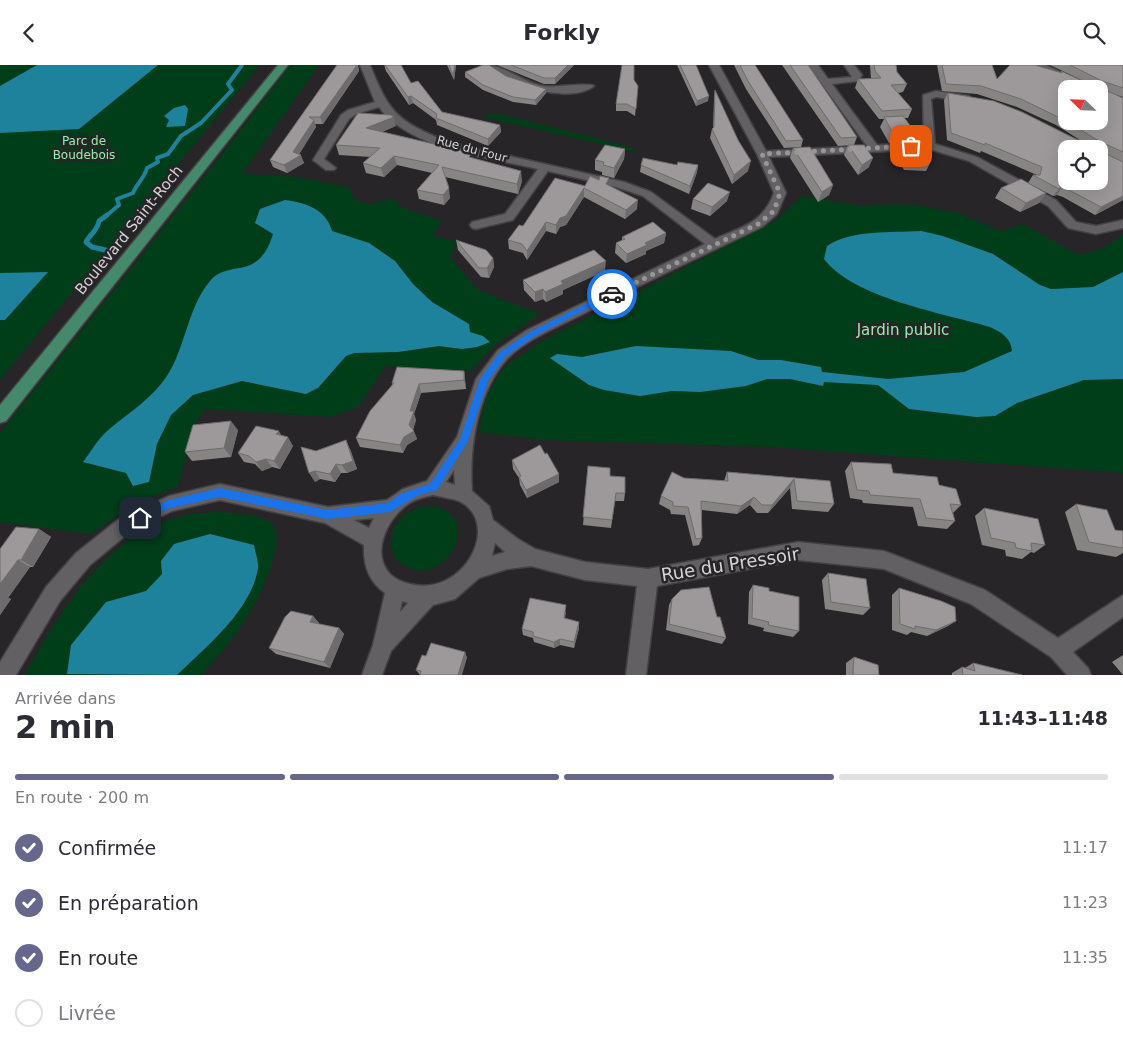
<!DOCTYPE html>
<html lang="fr">
<head>
<meta charset="utf-8">
<style>
	body { margin:0; font-family:"DejaVu Sans",sans-serif; background:#f2f2f3; color:#2b2b33; height:100vh; display:flex; flex-direction:column; font-size:19px; white-space:nowrap }
	* { box-sizing:border-box; margin:0 }
	p { font-size:16px; color:#7c7c81 }
	.icon { flex:none; width:28px; height:28px; fill:none; stroke:currentColor; stroke-width:2; stroke-linecap:round; stroke-linejoin:round }
	.map { position:relative; height:610px; overflow:hidden }
	.sheet { display:flex; flex-direction:column; background:#fff; flex:1 }
	.sheet>* { flex:none }
	.needle { width:32px; rotate:293deg }
	.controls { position:absolute; left:1058px; top:15px; display:grid; gap:10px }
	.controls a { display:grid; place-items:center; width:50px; height:50px; border-radius:10px; background:#fff; box-shadow:0 5px 20px #0002; font-size:25px }
	.pin { position:absolute; display:grid; place-items:center; width:42px; height:42px; color:#fff; margin:-21px; border-radius:10px; box-shadow:0 2px 8px #0006 }
	.courier { position:absolute; display:grid; place-items:center; width:50px; height:50px; margin:-25px; border:4px solid #1a73e8; border-radius:50%; background:#fff; color:#222; box-shadow:0 1px 6px #0007 }
	.overview em { font-style:normal; font-weight:700 }
	.overview div { display:flex; flex-direction:column-reverse }
	.overview { display:flex; align-items:center; justify-content:space-between; height:85px; padding:0 15px }
	h1 { font-size:32px; font-weight:700; line-height:38px }
	.bar { display:grid; grid-template-columns:repeat(4,1fr); gap:8px 5px; align-content:center; height:60px; padding:0 15px }
	.bar i { height:6px; border-radius:4px; background:#e1e1e2 }
	.bar .current { background:#67668d }
	.bar p { grid-column:span 4 }
	ol { padding:0 15px; list-style:none }
	li { display:flex; align-items:center; gap:15px; height:55px }
	li p { margin-inline-start:auto }
	li .icon { padding:5px; border-radius:50%; background:#67668d; color:#fff; stroke-width:4 }
	li:last-child { color:#7c7c81 }
	li i { width:28px; height:28px; border:2px solid #e1e1e2; border-radius:50% }
	header { display:flex; justify-content:space-between; align-items:center; height:65px; padding:0 15px; background:#fff; font-size:22px; font-weight:700 }
	.map>svg:first-child { display:block }
	.green { fill:#003e19 }
	.water { fill:#1e829d }
	.lines { fill:none; stroke-linecap:round; stroke-linejoin:round }
	.stream-far1 { stroke:#1e829d; stroke-width:4 }
	.stream { stroke:#1e829d; stroke-width:5 }
	.minor-casing { stroke:#434143; stroke-width:3 }
	.major-casing { stroke:#434143; stroke-width:3 }
	.minor { fill:#626062; fill-rule:evenodd }
	.major { fill:#45896d; fill-rule:evenodd }
	.wall { fill:#878484 }
	.shaded-wall { fill:#6e6b6c }
	.building { fill:#9d999a; stroke:#6e6b6c; fill-rule:evenodd }
	.route { fill:#1a73e8 }
	.done { stroke:#989798; stroke-width:5; stroke-dasharray:0 9 }
	.labels { text-anchor:middle; dominant-baseline:central; stroke-width:5; stroke-linejoin:round; paint-order:stroke }
	.far-park-label { font-size:12px; fill:#95edab; stroke:#272527 }
	.far-street-label { font-size:12px; fill:#d5d4d5; stroke:#272527 }
	.street-label { font-size:15px; fill:#d5d4d5; stroke:#272527 }
	.park-label { font-size:15px; fill:#95edab; stroke:#272527 }
	.near-street-label { font-size:18px; fill:#d5d4d5; stroke:#272527 }
</style>
</head>
<body>
<header><svg class="icon" aria-label="back" viewBox="0 0 24 24"><path d="M15 5l-7 7 7 7"/></svg>Forkly<svg class="icon" aria-label="search" viewBox="0 0 24 24"><circle cx="10" cy="10" r="6"/><path d="M15 15l6 6"/></svg></header>
<div class="map">
<svg width="1123" height="610" viewBox="0 0 1123 610">
	<rect width="100%" height="100%" fill="#272527"/>
	<path class="green" d="M0 0H260L0 315Z
		M291 0H319L242 109 297 112 349 122 355 135 371 139 390 134 396 135 400 142 442 156 433 171 457 177 450 192 478 225 540 249 495 280 471 306 386 301 359 341 331 352 205 344 194 361 178 422 138 437 91 469 0 457V368L217 96Z
		M489 49H500L634 83 636 87 483 52Z
		M802 131 861 141 895 139 923 141 958 148 1001 166 1023 159 1079 190 1102 184 1123 170V408L773 382 544 375 479 367 485 333 503 303 542 276 775 156Z
		M425 441C495 442 439 541 394 492 385 466 400 447 425 441Z
		M222 447C236 449 259 448 271 458 279 465 277 477 275 486 264 535 235 574 201 610H25C63 542 108 464 192 449 202 447 213 448 222 447Z"/>
	<path class="water" d="M37 0H158L79 64 0 68V21Z
		M185 40 188 44 185 61 166 62 169 55 164 51 174 43Z
		M285 135C306 138 326 144 332 166L369 178 395 196 413 219 432 237 469 259 470 267 483 271 490 277 477 282 462 284 439 281 398 287 354 288 346 291 318 323 306 329 242 316 193 330 171 350 157 379 149 417 133 421 126 408 83 397C90 388 96 377 104 369 122 352 145 339 161 319 186 289 185 246 210 216 229 193 258 218 273 169L255 158 260 144Z
		M921 166 943 171 993 189 1040 220 1051 224 1093 222 1123 207V314L1084 315 1017 338 995 351 976 352 909 344 878 320 824 317 823 321 790 314H767L746 321 700 327 672 326 640 331 604 325 589 320 550 293 557 289 582 292 636 281 731 286 758 295H781L821 302 822 307 888 314 964 307 1012 286C1011 273 1001 267 990 262 943 248 853 233 824 194L827 181C853 164 890 168 921 166Z
		M48 207 5 255H0V208Z
		M210 469 254 480C255 487 259 497 258 503 252 545 205 583 177 610L67 609 71 580 106 537 146 526 162 509 161 496 174 479Z"/>
	<g class="lines">
		<path class="stream-far1" d="M106 151 119 140 117 134 133 128C137 118 144 114 147 103L158 97 157 93 168 89 181 71 201 58 232 25 228 19 242 0"/>
		<path class="stream" d="M107 150 99 156C98 165 90 169 86 177L92 182 110 186"/>
		<g class="minor-casing">
			<path id="minor" d="M360 0H370C390 50 398 56 448 77L624 117 651 127 715 174C743 161 762 159 774 128L757 89 709 0H719L766 86 867 81 808 0H818L828 14 852 12 844 0H854L862 10 858 16 832 19 877 80 924 78 923 30 936 26 969 31V35L966 36 936 32 931 34 935 79 977 92 1056 135 1076 157 1096 161 1123 155V163L1096 169 1068 163 1048 141 969 96 929 84 769 92 786 128 777 149 762 162C700 192 637 221 575 253 553 264 524 276 507 294 477 328 469 383 472 426L489 441 493 455 518 474 535 484 585 497 648 504 798 477 884 486 985 525 1058 573 1123 530V552L1073 587 1088 603 1091 610H1067L1051 592 971 539 884 504 798 495 657 521 646 610H626L637 521 585 515 531 501 507 504 479 513 455 534 433 540 391 586 382 610H362L373 580 385 528C368 516 363 499 364 480L325 458 220 435 172 446 131 466 90 500 60 536 16 610H0V597L46 522 76 488 119 454 169 431 220 419 328 442 387 435 403 424 427 416 457 372 476 314 498 285 527 265 705 179 643 131 616 122 548 106 513 155 476 164 472 163 470 160 472 157 505 149 538 104C491 93 408 84 379 42L356 49 349 54 324 94 336 103 334 105H326L313 95 341 50 348 45 375 37ZM454 405 455 420 446 417ZM433 430C441 432 451 433 459 436 503 458 464 533 410 519 402 517 395 514 390 509 370 487 388 453 408 439 415 434 424 432 433 430ZM374 453 369 463 354 455ZM495 478 504 486 505 487 492 491ZM402 536 408 538 400 547Z
				M486 0C505 0 523 18 544 21 555 23 589 17 594 21 570 40 505 20 486 0Z
				M1033 0H1046L1096 24H1083Z"/>
		</g>
		<g class="major-casing">
			<path id="major" d="M278 0H288L6 356 0 358V340Z"/>
		</g>
		<use href="#minor" class="minor"/>
		<use href="#major" class="major"/>
	</g>
	<path class="wall" d="M337 0H358L359 6 323 59H315L316 62 299 89 304 98 287 108 273 102 270 95Z
		M384 0 411 18 442 47 500 60 501 67 488 81 437 60 436 55 413 38 409 40 386 6Z
		M447 0H456L454 15Z
		M497 0H574L555 19H544Z
		M677 0H696L708 36 696 41Z
		M734 0H755L803 75 801 82 784 83 746 24Z
		M782 0H808L857 72 854 80 838 81Z
		M870 0H896L897 7 907 19 903 27 898 28 912 44 908 53H904L915 67 910 77 889 78 880 62 884 54H879L855 23 858 14H871Z
		M937 0H992L997 14 1061 7V6L1088 18 1050 0H1123V32L1113 29 1123 33V135L1095 150 1063 132 1057 130 1053 131 1028 118 1033 110H1037L981 86 980 88 947 75 944 35 948 28 1080 75 1056 60 1017 42 977 29 942 26Z
		M465 7 506 11 546 24V28L536 40 513 37 483 25 465 12Z
		M634 15 638 21 635 51 627 46H616V39Z
		M715 25 748 106 732 119 710 73 712 64 713 63 714 34Z
		M396 61 382 67 473 93 522 116 518 129 445 112 450 133 444 140 419 134 417 125 432 108 397 100 384 112 366 108 363 98 371 92 339 90 336 80Z
		M899 78 931 96 926 106 904 105 894 88Z
		M848 80 869 102 858 110 844 90Z
		M793 83 833 120 829 130 818 137 790 93Z
		M625 84 624 94 614 113 602 110V107L595 105V95Z
		M641 100H698L697 107 689 129 640 107Z
		M608 120 637 144 625 154 584 132 566 160 560 162 556 169 546 166 527 195 523 188 509 184 508 175 523 161 585 121Z
		M1001 123 1046 128 1039 138 1020 147 995 133Z
		M693 134 727 136 710 151 691 144Z
		M666 168 664 178 646 186V189L626 198 615 188 616 178 622 175V172Z
		M456 175 493 193 494 202 489 213 481 212 458 185Z
		M605 206 563 225V229L546 237 543 234 535 237 524 225 523 215Z
		M464 306 466 324 421 328 414 349 416 355 413 365 417 374 407 380 403 388 360 382 356 373 392 320V318Z
		M238 365 231 392 192 396 185 387Z
		M282 371 293 381 280 404 272 402 262 406 255 399 244 397 238 388Z
		M350 384 357 404 347 408H341L335 417 320 414 315 417 316 386Z
		M512 395 559 417 527 433 520 420 519 413 513 404Z
		M851 397 939 420 961 440 953 448 955 456 947 464 918 461 913 442 863 438 862 435 850 433 845 406Z
		M588 401 610 411 625 428 624 436H615L611 463 583 460Z
		M727 407 830 416 834 439 828 447 792 444 790 423 768 448H757L750 440 737 449 702 445V473L699 480 693 481 685 450 671 449 670 445 659 439 661 431 684 413 724 416Z
		M1076 439 1115 465 1123 466V488L1116 492 1077 485 1065 447Z
		M984 443 1045 480 1034 488 1031 487 1022 494 1006 491 1005 485 982 480 975 451Z
		M39 464 51 472 33 502H30L8 533 11 534 0 550V484Z
		M828 508 870 543 863 550 825 544 822 515Z
		M753 520 769 526 799 566 793 572 763 566 764 563 748 559 749 527Z
		M899 523 956 556 948 561 927 571 911 567 907 570 892 565V530Z
		M672 534 717 552 726 573 722 579 666 565 669 540Z
		M566 547 565 553 579 557V563L574 583 560 580 554 583 534 577 533 573 523 570 522 564Z
		M313 551 319 558 318 559 339 563 344 569 330 603 276 589 269 583Z
		M465 587 467 593 420 610 416 605 426 591Z
		M1123 590V610L1112 597Z
		M854 592 879 610H846V598Z
		M973 598 1022 610H952V608L962 602 965 603Z"/>
	<path class="shaded-wall" d="M357 0 359 6 323 59 320 52Z
		M455 0H456L454 15 453 10Z
		M568 0H574L555 19V13Z
		M546 24V28L536 40 535 35Z
		M411 31 413 38 409 40 408 32Z
		M709 31 708 36 696 41 697 36Z
		M394 52 396 61 368 72 366 63Z
		M314 55 316 62 297 93 301 90 304 98 287 108 284 100Z
		M500 60 501 67 488 81V74Z
		M625 84 624 94 614 113V103Z
		M394 91 397 100 384 112 381 103Z
		M873 93 869 102 858 110 862 100Z
		M751 96 748 106 732 119 734 110Z
		M698 100 697 107 689 129 690 121Z
		M521 106 522 116 518 129 517 119Z
		M833 120 829 130 818 137 822 127Z
		M1062 122 1057 130 1053 131 1059 124Z
		M449 123 450 133 444 140 443 130Z
		M584 123V132L566 160 560 162 556 169V160L560 153Z
		M730 127 727 136 710 151 712 142Z
		M1046 128 1039 138 1020 147 1026 138Z
		M1123 131V135L1095 150 1101 142Z
		M638 135 637 144 625 154 626 145Z
		M546 157V166L527 195V186Z
		M666 168 664 178 646 186V189L626 198 627 189 645 178Z
		M493 193 494 202 489 213 487 203Z
		M606 196 605 206 563 225V229L546 237 545 227 561 216Z
		M543 224V234L535 237V227Z
		M464 306 466 324 464 315Z
		M419 319 421 328 414 349 416 355 412 367 414 366 417 374 407 380 403 388 400 380 409 360 410 346Z
		M231 356 238 365 231 392 224 383Z
		M279 366 284 375 276 369Z
		M288 372 293 381 280 404 274 396Z
		M346 375 350 384 357 404 347 408 342 400Z
		M266 394 272 402 262 406 256 397Z
		M336 399 341 408 335 417 330 409Z
		M315 406 320 414 315 417 309 408Z
		M559 409V417L527 433 526 425Z
		M794 414 790 423 768 448 772 440Z
		M754 432 750 440 737 449 741 441Z
		M39 464 51 472 33 502 21 495Z
		M18 495 30 502 8 533 11 534 0 550V519Z
		M313 551 319 558 316 563 310 557Z
		M956 556 948 561 927 571 936 565Z
		M579 557V563L574 583V577Z
		M339 563 344 569 330 603 324 597Z
		M560 574V580L554 583V577Z
		M465 587 467 593 462 610H458Z"/>
	<path class="building" d="M337 0H357L320 52H309L314 55 293 87 301 90 284 100 270 95Z
		M385 0H401L411 18 418 16 442 47 500 60 488 74 436 53 437 49 411 31 408 32Z
		M449 0H455L453 10Z
		M483 0H489L506 11 546 24 535 35 513 32 483 20 465 7Z
		M511 0H568L555 13H544Z
		M622 0H634V15L638 21 636 44 627 39H616Z
		M680 0H696L709 31 697 36Z
		M740 0H755L803 75 786 76 748 16Z
		M790 0H808L857 72 841 73Z
		M874 0H896L897 7 907 19 891 20 912 44 882 46 858 14 881 13 875 6Z
		M942 0H992L997 14 1010 0H1035L1062 8 1061 6 1087 18H1102L1103 24 1123 33V87L1103 78 1104 88 1123 97V131L1101 142 1069 125 1062 122 1059 124 1033 110H1040L1042 102 985 78V80L951 68 948 28 994 36 1022 47 1078 75 1097 78 1099 76 1066 56H1099V24H1066V56L1021 34 981 21 946 19ZM1066 84H1099V116H1066Z
		M1070 0H1123V23L1102 16Z
		M715 25 738 75 751 96 734 110 712 64 714 62Z
		M358 48 391 50 394 52 366 63 472 88 469 92 521 106 517 119 442 102 449 123 443 130 417 125 439 100 394 91 381 103 363 98 380 83 336 80Z
		M903 51 915 67 893 68 884 52Z
		M921 77 931 96 908 95 899 78Z
		M605 80 625 84 614 103 603 100 604 97 595 95Z
		M848 80H864L873 93 862 100Z
		M810 82 833 120 822 127 793 83Z
		M643 93 677 100 678 97 698 100 690 121 641 100Z
		M590 111 599 115 600 111 609 113 606 119 638 135 626 145 584 123 566 151 560 153 556 160 546 157 527 186 522 179 508 175 519 160 523 161 555 113 585 121Z
		M1021 114 1046 128 1026 138 1001 123Z
		M708 118 730 127 712 142 693 134Z
		M653 157 666 168 645 178 647 180 627 189 616 178 625 174 622 172Z
		M456 175 486 185 493 193 487 203H479Z
		M594 185 606 196 561 216 563 219 545 227 543 224 535 227 523 215Z
		M397 302 464 306V315L419 319 410 346H414L409 360 414 366 404 372 400 380 356 373 370 346 394 318H392Z
		M231 356 224 383 185 387 193 360Z
		M256 361 279 366 276 369 288 372 274 396 266 394 256 397 249 391 238 388Z
		M346 375 353 396 342 400 336 399 330 409 315 406 309 408 301 382 316 386Z
		M540 380 545 389 547 388 559 409 526 425 519 412 521 411 512 395Z
		M851 397 891 399 893 408 937 412 939 420 956 424 961 440 950 439 955 456 926 453 920 434 870 430 869 426 857 425Z
		M588 401 610 403V411L625 412V428H616L612 455 583 452Z
		M672 407 684 413 728 416 727 407 830 416 834 439 797 436 794 414 772 440H762L754 432 741 441 701 436 702 473 696 474 688 442 673 441V437L661 431Z
		M1076 439 1107 445 1115 465 1123 466V483L1089 477Z
		M984 443 1038 454 1045 480 1031 478 1032 486 1016 483 1015 478 991 473Z
		M16 462 39 464 21 495H18L0 519V484Z
		M828 508 866 514 870 543 831 537Z
		M753 520 769 523V526L799 532V566L768 560 769 557 752 553Z
		M709 522 717 552H720L726 573 669 559 672 534 681 525Z
		M899 523 941 536 955 542 956 556 936 565 915 561V564L900 559Z
		M530 533 566 540 564 553 579 557 574 577 560 574 554 577 533 571V567L522 564Z
		M291 546 313 551 310 557 339 563 324 597 269 583 285 552Z
		M431 578 465 587 458 610H420L421 606 416 605 422 590 426 591Z
		M854 592 878 600 879 610H853Z
		M973 598 1022 610H963L962 602 975 606Z"/>
	<path class="route" d="M609 227 615 229 535 271 506 291 488 316 467 378 437 425 419 430 390 447 328 454 220 432 170 443 140 457 136 456V450L169 435 220 423 328 445 388 438 400 429 430 419 460 374 480 314 500 287 530 267Z"/>
	<g class="lines">
		<path class="done" d="M612 229 758 159 774 146 780 128 762 89 911 81"/>
	</g>
	<g class="labels">
		<g class="far-park-label">
			<text x="84" y="76">Parc de<tspan x="84" dy="14">Boudebois</tspan></text>
		</g>
		<g class="far-street-label">
			<text transform="translate(472 84) rotate(15)">Rue du Four</text>
		</g>
		<g class="street-label">
			<text transform="translate(129 165) rotate(-51)">Boulevard Saint-Roch</text>
		</g>
		<g class="park-label">
			<text x="903" y="265">Jardin public</text>
		</g>
		<g class="near-street-label">
			<text transform="translate(730 499) rotate(-9)">Rue du Pressoir</text>
		</g>
	</g>
</svg>
<div class="controls">
<a><svg class="needle" viewBox="-14 -14 28 28"><path d="M0-13l5 13h-10z" fill="#e53935"/><path d="M0 13l5-13h-10z" fill="#7c7c81"/></svg></a>
<a><svg class="icon" aria-label="locate" viewBox="0 0 24 24"><circle cx="12" cy="12" r="6"/><path d="M12 2v4M12 18v4M2 12h4M18 12h4"/></svg></a>
</div>
<div class="pin" style="left:911px;top:81px;background:#ea580c"><svg class="icon" aria-label="bag" viewBox="0 0 24 24"><path d="M5 8h14l-1 12H6zM9 8a3 3 0 0 1 6 0"/></svg></div>
<div class="pin" style="left:140px;top:453px;background:#1f2937"><svg class="icon" aria-label="home" viewBox="0 0 24 24"><path d="M3 11l9-7 9 7M6 9v11h12V9"/></svg></div>
<div class="courier" style="left:612px;top:229px"><svg class="icon" aria-label="car" viewBox="0 0 24 24"><path d="M5 17H2v-5l4-1 3-4h7l3 4 3 1v5h-3M9 17h6M6 11h13"/><circle cx="7" cy="17" r="2"/><circle cx="17" cy="17" r="2"/></svg></div>
</div>
<section class="sheet">
<div class="overview"><div><h1>2 min</h1><p>Arrivée dans</p></div><em>11:43–11:48</em></div>
<div class="bar"><i class="current"></i><i class="current"></i><i class="current"></i><i></i><p>En route · 200 m</p></div>
<ol>
<li><svg class="icon" aria-label="check" viewBox="0 0 24 24"><path d="M5 12l5 5 9-10"/></svg>Confirmée<p>11:17</p></li>
<li><svg class="icon" aria-label="check" viewBox="0 0 24 24"><path d="M5 12l5 5 9-10"/></svg>En préparation<p>11:23</p></li>
<li><svg class="icon" aria-label="check" viewBox="0 0 24 24"><path d="M5 12l5 5 9-10"/></svg>En route<p>11:35</p></li>
<li><i></i>Livrée</li>
</ol>
</section>
</body>
</html>
